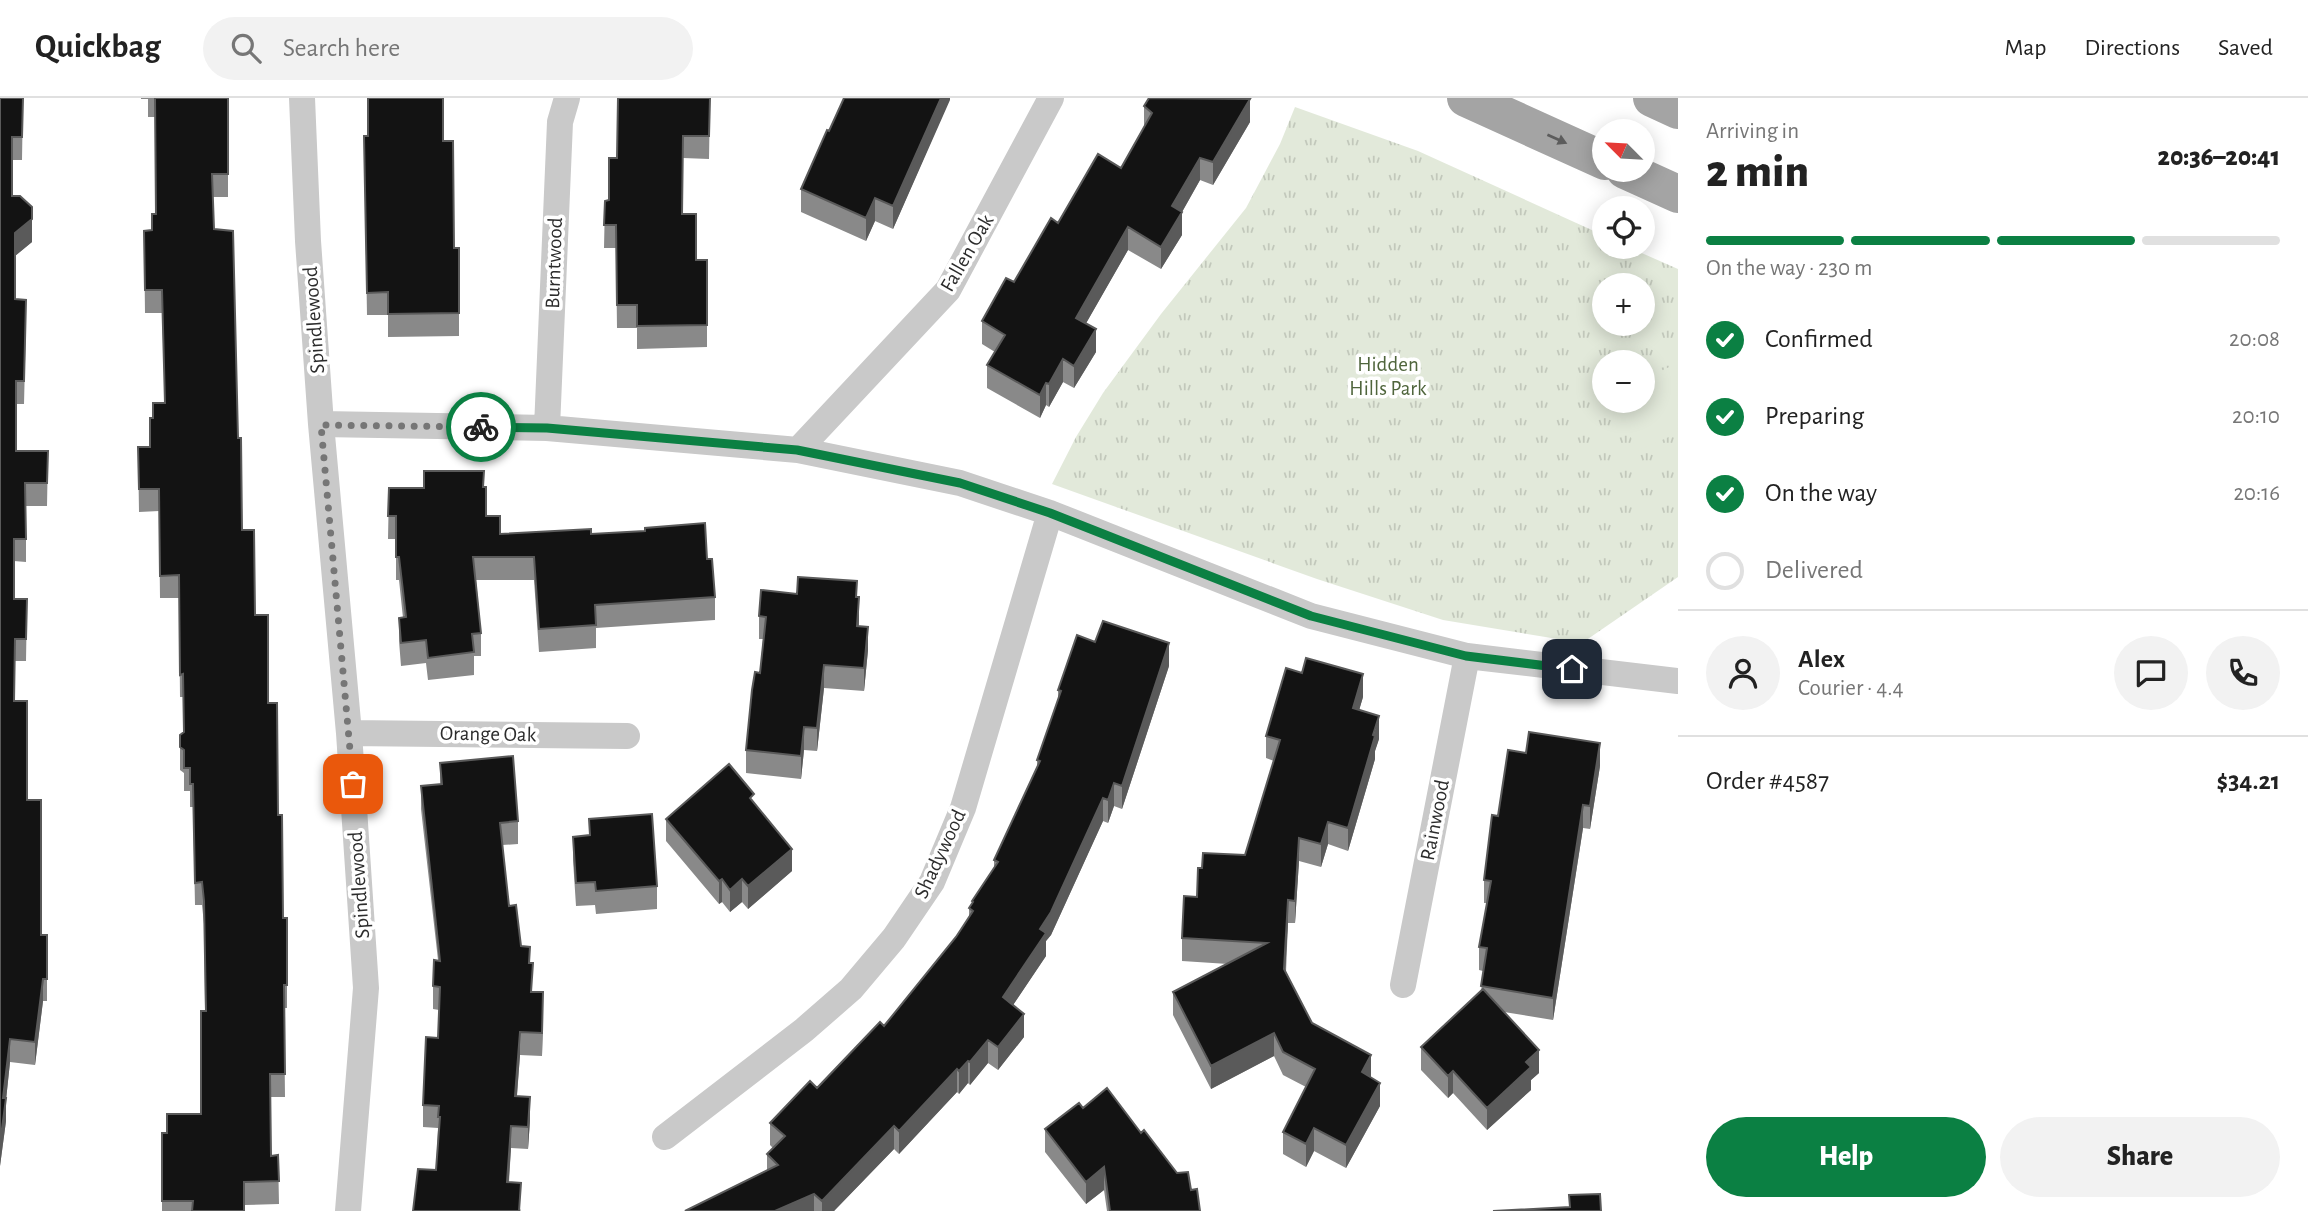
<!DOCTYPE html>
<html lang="en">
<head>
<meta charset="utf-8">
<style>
	body { margin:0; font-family:"Alegreya Sans",sans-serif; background:#f2f2f2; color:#222; height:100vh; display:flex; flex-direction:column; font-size:26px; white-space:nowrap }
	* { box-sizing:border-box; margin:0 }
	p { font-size:23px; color:#767676 }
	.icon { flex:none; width:38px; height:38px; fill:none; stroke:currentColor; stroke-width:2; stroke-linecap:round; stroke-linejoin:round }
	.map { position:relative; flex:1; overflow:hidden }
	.sheet { display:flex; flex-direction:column; background:#fff; width:630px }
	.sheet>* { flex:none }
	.needle { width:46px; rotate:294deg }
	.controls { position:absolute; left:1592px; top:21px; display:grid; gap:14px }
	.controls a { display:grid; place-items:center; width:63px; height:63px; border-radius:50%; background:#fff; box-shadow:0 4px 18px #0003; font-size:35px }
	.pin { position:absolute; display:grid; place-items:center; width:60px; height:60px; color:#fff; margin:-30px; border-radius:14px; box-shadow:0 4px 10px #0006 }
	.courier { position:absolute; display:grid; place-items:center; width:70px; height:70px; margin:-35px; border:5px solid #0b8043; border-radius:50%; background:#fff; color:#222; box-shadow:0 2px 9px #0007 }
	.overview em { font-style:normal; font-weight:800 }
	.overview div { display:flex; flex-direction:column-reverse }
	.overview { display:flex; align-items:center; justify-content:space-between; height:119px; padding:0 28px }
	h1 { font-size:46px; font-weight:800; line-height:52px }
	.bar { display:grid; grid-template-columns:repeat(4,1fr); gap:10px 7px; align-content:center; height:84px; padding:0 28px }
	.bar i { height:9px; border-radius:5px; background:#e0e0e0 }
	.bar .active { background:#0b8043 }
	.bar p { grid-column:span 4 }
	.line { display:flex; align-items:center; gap:18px; padding:0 28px; border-top:2px solid #e0e0e0 }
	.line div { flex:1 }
	.round { display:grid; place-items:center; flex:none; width:74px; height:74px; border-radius:37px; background:#f2f2f2 }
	ol { padding:0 28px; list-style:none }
	li { display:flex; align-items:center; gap:21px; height:77px }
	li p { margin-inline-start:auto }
	li .icon { padding:7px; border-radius:50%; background:#0b8043; color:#fff; stroke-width:4 }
	li:last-child { color:#767676 }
	li i { width:38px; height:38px; border:4px solid #e0e0e0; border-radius:50% }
	.primary-button { display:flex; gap:14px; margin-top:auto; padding:14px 28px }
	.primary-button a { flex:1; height:80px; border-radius:42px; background:#0b8043; color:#fff; font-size:28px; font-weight:800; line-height:80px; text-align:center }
	.primary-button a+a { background:#f2f2f2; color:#222 }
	header { display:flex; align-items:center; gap:42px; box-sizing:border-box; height:98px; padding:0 35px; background:#fff; border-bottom:2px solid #e0e0e0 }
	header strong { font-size:33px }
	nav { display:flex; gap:38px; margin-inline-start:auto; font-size:24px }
	.search { width:490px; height:63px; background:#f2f2f2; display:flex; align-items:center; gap:18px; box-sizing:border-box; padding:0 24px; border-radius:38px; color:#767676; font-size:26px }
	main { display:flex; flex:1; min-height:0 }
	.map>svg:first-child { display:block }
	.park { fill:url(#park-tufts); fill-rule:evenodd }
	.pitch { fill:#e2e9da }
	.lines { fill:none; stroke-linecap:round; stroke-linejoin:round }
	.minor { stroke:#c9c9c9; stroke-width:26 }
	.primary { stroke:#a4a4a4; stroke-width:38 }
	.wall { fill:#898989 }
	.shaded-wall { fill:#5a5a5a }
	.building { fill:#131313; stroke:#5a5a5a; stroke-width:2 }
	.oneway { fill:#5c5c5c }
	.done { stroke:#767676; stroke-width:7; stroke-dasharray:0 12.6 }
	.route { stroke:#0b8043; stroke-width:9 }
	.labels { text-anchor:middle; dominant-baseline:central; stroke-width:7; stroke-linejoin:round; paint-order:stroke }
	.street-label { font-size:21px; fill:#2c2c2c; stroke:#fff }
	.park-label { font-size:21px; fill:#4f653c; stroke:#fff }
</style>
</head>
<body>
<header>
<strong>Quickbag</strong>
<div class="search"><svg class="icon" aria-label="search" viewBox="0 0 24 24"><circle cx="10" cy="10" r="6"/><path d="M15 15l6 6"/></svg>Search here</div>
<nav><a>Map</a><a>Directions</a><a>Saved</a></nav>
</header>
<main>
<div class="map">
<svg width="1678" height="1113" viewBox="0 0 1678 1113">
	<defs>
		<pattern id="park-tufts" width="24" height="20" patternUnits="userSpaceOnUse" patternTransform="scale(1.75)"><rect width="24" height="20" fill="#e2e9da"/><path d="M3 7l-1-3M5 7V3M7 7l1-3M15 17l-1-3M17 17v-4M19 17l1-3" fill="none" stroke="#c2c8bb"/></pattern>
	</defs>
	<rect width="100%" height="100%" fill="#fff"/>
	<path class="park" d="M1295 9 1418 53 1605 138V149H1628L1678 171V479L1582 545 1443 522 1317 481 1052 386 1076 339 1103 295 1161 216 1246 110 1280 46ZM1605 187H1643V226H1605ZM1605 264H1643V303H1605Z"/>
	<path class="pitch" d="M1676 266 1678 335 1637 353 1615 303H1643V281Z"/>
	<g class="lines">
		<path class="minor" d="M302 0 308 143 321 326 349 635 366 890 348 1113
			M321 326 547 330 798 352 960 385 1050 415 1311 518 1467 558 1678 583
			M547 330 560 24 567 0
			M798 352 948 192 1051 0
			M349 635 627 638
			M1403 887 1467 558
			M665 1039 804 932 851 891 894 840 932 784 963 710 1050 415"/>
		<path class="primary" d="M1466 0 1605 63
			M1652 0 1678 12
			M1625 72 1678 96"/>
	</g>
	<path class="wall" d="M0 0H23L22 62H12V98L32 144 15 158V201L26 225 24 306H16V353H48L47 408H26V464L14 463V501H27L26 563H15L14 603 27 702 41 837H47V903H43L35 967 10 964 6 1002V1023L0 1068Z
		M141 0H228V99H213L214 131 238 340 242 432 268 605 278 717 283 820H287V910H284L285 999H271V1058L278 1057 279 1106 244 1107 245 1113H162V1035H167L201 1016 205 913 204 826 202 807H195L193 709H190V693H184V675L180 672V637L184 634 183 599H180L179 500H160L159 413 139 414 138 349H150L153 320 165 305 162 215H145L144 133 152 132 156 116 155 19H148V1H141Z
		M710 0 709 61 683 60 682 116 696 162H707V249L637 251V230H617L616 150H604L605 103 609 102 617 60Z
		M950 0 893 131 875 123 866 143 801 114V91L829 33Z
		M1144 8 1250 24 1213 87 1200 82 1182 114V137L1161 171 1128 152 1086 225 1096 254 1074 290 1063 284 1049 309 1046 307 1040 320 987 290V267L995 254 982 246V223L1014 184 1058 125 1121 70 1144 29Z
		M364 38 443 43 454 150H459V238L388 239V217H367Z
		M484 389 486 418 500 436H591L707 461 715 499V522L596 530V550L539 554 534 482H476L481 535V558H474V577L428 582 426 565 401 568 399 543V520H403L399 482H396V441H388L389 390Z
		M797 496 857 499 859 522V528L868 552 864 593 824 590 817 653 804 652 801 681 746 675V652L760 575 763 541H759V518Z
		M1169 568 1122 711 1114 708 1108 725 1103 723 1051 837 1046 843V858L1013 907 1024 939 998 972 988 965 970 987 968 985 959 996 957 994 899 1056 894 1051 834 1113H685L767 1072V1056L773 1050 770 1047V1025L817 990 884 928 956 839 969 820V810L972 806V803L994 770V762L1037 670V662L1058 602V592Z
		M1363 599 1359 612 1379 641 1375 653V661L1348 753 1328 746 1321 769 1299 763 1295 825H1288L1286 874 1312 925 1371 980 1380 1008 1346 1070 1314 1053 1306 1069 1283 1056V1034L1306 989 1283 977 1274 958 1211 991 1173 917V894L1228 866 1182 863V840L1197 799 1202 770 1245 757 1274 663 1266 660V638Z
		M440 665 518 723V746L502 747 509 808 521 848 530 865 532 894 543 917 542 958 520 957 517 998 530 1022 528 1051 511 1050 509 1084 521 1113 436 1072 438 1030 423 1029V1007L438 940 439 912 433 911V888L438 862 421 711V688L440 687Z
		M1600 668 1590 731 1583 730 1553 922 1504 914 1539 975 1531 982V992L1487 1032 1453 995 1448 1000 1421 972V949L1481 894 1483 873 1479 872V849L1487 805H1484V782Z
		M754 705 792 773 748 811 742 804 730 814 722 804 719 806 666 743V721Z
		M589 721 657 788V811L596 816 595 807 576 808 573 762V739L589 738Z
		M1083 1010 1141 1035 1191 1092 1200 1113H1107L1104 1092 1086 1106 1045 1054V1031Z"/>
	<path class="shaded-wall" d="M941 0H950V2L893 131V108Z
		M1250 1V24L1213 87V64Z
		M1200 60V82L1182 114V137L1161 171V149L1172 108Z
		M875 100V123L866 143V120Z
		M32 109V144L15 158V135Z
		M1128 129V152L1076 243V220Z
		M1096 231V254L1074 290V268Z
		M1063 261V284L1049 309V286Z
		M1046 285V307L1040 320V297Z
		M859 499V522L857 551V528Z
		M868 529V552L864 593V570Z
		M1169 545V568L1122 711V688Z
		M824 567V590L817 653V630Z
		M1363 576V599L1353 633V610Z
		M1379 618V641L1375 653V661L1348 753V730Z
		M804 629V652L801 681V658Z
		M1600 645V668L1590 731V708Z
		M1114 685V708L1108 725V702Z
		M1103 700V723L1051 837 1046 843V858L1003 922V899L1040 831Z
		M1583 707V730L1553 922V900Z
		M1328 724V746L1321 769V746Z
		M1299 740V763L1295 825V803Z
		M792 751V773L748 811V788Z
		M722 781V804L719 806V783Z
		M742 781V804L730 814V792Z
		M1288 802V825L1284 894V871Z
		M43 881V903L35 967V944Z
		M543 894V917L542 958V935Z
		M1024 916V939L998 972V949Z
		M520 934V957L515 1021V998Z
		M1274 935V958L1211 991V968Z
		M10 941V964L6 1002V1023L0 1068V1046L3 1000Z
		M988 942V965L970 987V964Z
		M1539 952V975L1531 982V992L1487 1032V1010L1526 964Z
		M1371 957V980L1362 974Z
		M968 963V985L959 996V973Z
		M957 971V994L899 1056V1033Z
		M1453 973V995L1448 1000V978Z
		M1380 985V1008L1346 1070V1047Z
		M530 999V1022L528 1051V1029Z
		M511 1028V1050L507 1107V1084Z
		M894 1028V1051L834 1113H822V1103Z
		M1314 1030V1053L1306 1069V1046Z
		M1104 1069V1092L1086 1106V1084Z
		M814 1096V1113H775V1112Z"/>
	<path class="building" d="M0 0H23L22 39H12V98H20L32 109V121L15 135V201L26 202 24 283H16V353H48L47 385H25L26 441H14V501H27L26 541H15L14 603H27V702H41V837H47V881H43L35 944 10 941 3 1000H6L0 1046Z
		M155 0H228V76H212L214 131 233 133 238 340H241L242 432H254L255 517H268V605H277L278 717H282L283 820H287V887H284L285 976H270L271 1058 278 1057 279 1083 244 1084V1113H192L193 1103H162V1035H167V1016H201V913H206L204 803 202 784 195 785 193 686H190V670H184V652L180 649V637L184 634 183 576 180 577 179 477 160 478 159 391H139L138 349H150V320H153V305H165L162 192H145L144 133 152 132V116H156Z
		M368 0H443V43H453L454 150H459V215L388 216V194L367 195 364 38H368Z
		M618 0H710L709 38H683L682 116H696V162H707V227L637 228V207H617L616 127H604L605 103 609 102V60H617Z
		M844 0H941L893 108 875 100 866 120 801 91 827 32 829 33Z
		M1149 0 1250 1 1213 64 1200 60 1172 108 1182 114 1161 149 1128 129 1076 220 1096 231 1074 268 1063 261 1049 286 1046 285 1040 297 987 267 1005 237 982 223 1006 180 1014 184 1051 120 1058 125 1098 56 1121 70 1152 15 1144 8Z
		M424 373H484L483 389H486V418H500V436L591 431V436L645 433V430L705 425 707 461H712L715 499 595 507 596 527 539 531 534 459H473L481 535 472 536 474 554 428 560 426 542 401 545 399 520 406 519 399 459H396V418H388L389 390H424Z
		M798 479 857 483 856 499H859L857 528 868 529 864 570 824 567 817 630 804 629 801 658 746 652 752 592 755 574 760 575 766 519 759 518 761 492 797 496Z
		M1103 523 1169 545 1122 688 1114 685 1108 702 1103 700 1051 814 1040 831 1046 835 1003 899 1024 916 998 949 988 942 970 964 968 963 959 973 957 971 899 1033 894 1028 822 1103 814 1096 775 1113H685L778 1067 767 1056 785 1038 770 1025 810 983 817 990 880 924 884 928 956 839 973 813 969 810 973 804 972 803 998 764 994 762 1040 663 1037 662 1061 593 1058 592 1077 537 1095 544Z
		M1306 560 1363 576 1353 610 1379 618 1373 637 1375 638 1348 730 1328 724 1321 746 1299 740 1295 803 1288 802 1284 871 1312 925 1371 957 1362 974 1380 985 1346 1047 1314 1030 1306 1046 1283 1034 1315 971 1283 954 1274 935 1211 968 1173 894 1267 845 1182 840 1184 798 1197 799 1198 770H1202L1203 755 1245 757 1280 642 1266 638 1286 570 1302 575Z
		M1529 634 1600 645 1590 708 1583 707 1553 900 1481 888 1487 850 1479 849 1491 783 1484 782 1492 717 1498 718 1508 652 1526 655Z
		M513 658 518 723 500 725 509 808 516 807 521 848 530 849 529 865H533L531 894H543L542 935 520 934 515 998 530 999 528 1029 511 1028 507 1084 521 1085 519 1113H413L418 1071 436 1072 440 1019H438L439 1008 423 1007 426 939 438 940 440 889 433 888 434 862 440 863 421 688 442 686 440 665Z
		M729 666 754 696 750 700 792 751 748 788 742 781 730 792 722 781 719 783 666 721Z
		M652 716 657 788 596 793 595 784 576 785 573 739 590 737 589 721Z
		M1483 891 1539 952 1526 964 1531 969 1487 1010 1453 973 1448 978 1421 949Z
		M1107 990 1141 1035 1144 1032 1177 1075 1188 1074 1191 1092 1197 1091 1200 1113H1110L1104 1069 1086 1084 1045 1031 1079 1005 1083 1010Z
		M1600 1096 1601 1113H1493L1570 1109 1569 1097Z"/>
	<defs><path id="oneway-solid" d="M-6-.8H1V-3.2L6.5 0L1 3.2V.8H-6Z" transform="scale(1.75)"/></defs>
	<use class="oneway" href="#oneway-solid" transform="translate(1557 41) rotate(24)"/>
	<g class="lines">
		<path class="done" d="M353 686 321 327 481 329"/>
		<path class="route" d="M481 329 547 330 797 352 960 385 1050 415 1311 518 1466 558 1572 571"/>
	</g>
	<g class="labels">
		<g class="street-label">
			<text transform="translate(967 155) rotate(-60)">Fallen Oak</text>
			<text transform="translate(554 165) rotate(-88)">Burntwood</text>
			<text transform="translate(314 222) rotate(-94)">Spindlewood</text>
			<text transform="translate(488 636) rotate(1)">Orange Oak</text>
			<text transform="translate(1435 722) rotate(-79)">Rainwood</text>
			<text transform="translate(940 756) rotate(-65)">Shadywood</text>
			<text transform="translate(359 787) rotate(-94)">Spindlewood</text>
		</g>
		<g class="park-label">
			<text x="1388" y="266">Hidden<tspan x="1388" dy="24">Hills Park</tspan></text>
		</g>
	</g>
</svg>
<div class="controls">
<a><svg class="needle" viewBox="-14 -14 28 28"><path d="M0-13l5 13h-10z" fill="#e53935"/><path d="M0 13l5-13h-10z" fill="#767676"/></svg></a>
<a><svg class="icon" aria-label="locate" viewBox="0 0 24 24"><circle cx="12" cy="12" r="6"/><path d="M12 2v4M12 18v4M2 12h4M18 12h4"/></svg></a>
<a>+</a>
<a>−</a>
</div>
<div class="pin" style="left:353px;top:686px;background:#ea580c"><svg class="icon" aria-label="bag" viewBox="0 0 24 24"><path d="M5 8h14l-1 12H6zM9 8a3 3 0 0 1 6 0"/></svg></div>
<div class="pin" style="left:1572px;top:571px;background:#1f2937"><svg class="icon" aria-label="home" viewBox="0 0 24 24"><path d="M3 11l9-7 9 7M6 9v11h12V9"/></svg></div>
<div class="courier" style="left:481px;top:329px"><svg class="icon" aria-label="bike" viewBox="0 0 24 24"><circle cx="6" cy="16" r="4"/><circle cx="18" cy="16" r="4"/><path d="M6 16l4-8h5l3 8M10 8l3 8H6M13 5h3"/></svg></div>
</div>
<section class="sheet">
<div class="overview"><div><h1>2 min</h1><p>Arriving in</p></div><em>20:36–20:41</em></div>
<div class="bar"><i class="active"></i><i class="active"></i><i class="active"></i><i></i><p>On the way · 230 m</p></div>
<ol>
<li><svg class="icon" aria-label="check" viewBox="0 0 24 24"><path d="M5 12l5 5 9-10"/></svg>Confirmed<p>20:08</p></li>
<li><svg class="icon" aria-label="check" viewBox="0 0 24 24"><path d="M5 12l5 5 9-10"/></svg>Preparing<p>20:10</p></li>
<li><svg class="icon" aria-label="check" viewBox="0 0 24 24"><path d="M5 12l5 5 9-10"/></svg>On the way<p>20:16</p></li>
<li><i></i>Delivered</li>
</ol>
<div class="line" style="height:126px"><a class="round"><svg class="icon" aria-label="person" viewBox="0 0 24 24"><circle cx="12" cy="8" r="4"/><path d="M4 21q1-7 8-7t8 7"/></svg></a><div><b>Alex</b><p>Courier · 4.4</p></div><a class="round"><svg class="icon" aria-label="chat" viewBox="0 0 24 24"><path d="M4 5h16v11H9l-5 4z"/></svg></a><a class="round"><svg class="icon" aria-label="phone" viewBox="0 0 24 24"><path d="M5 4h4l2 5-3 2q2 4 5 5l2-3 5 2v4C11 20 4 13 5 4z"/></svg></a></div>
<div class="line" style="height:91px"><div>Order #4587</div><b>$34.21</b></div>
<div class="primary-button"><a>Help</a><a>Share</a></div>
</section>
</main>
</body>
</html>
